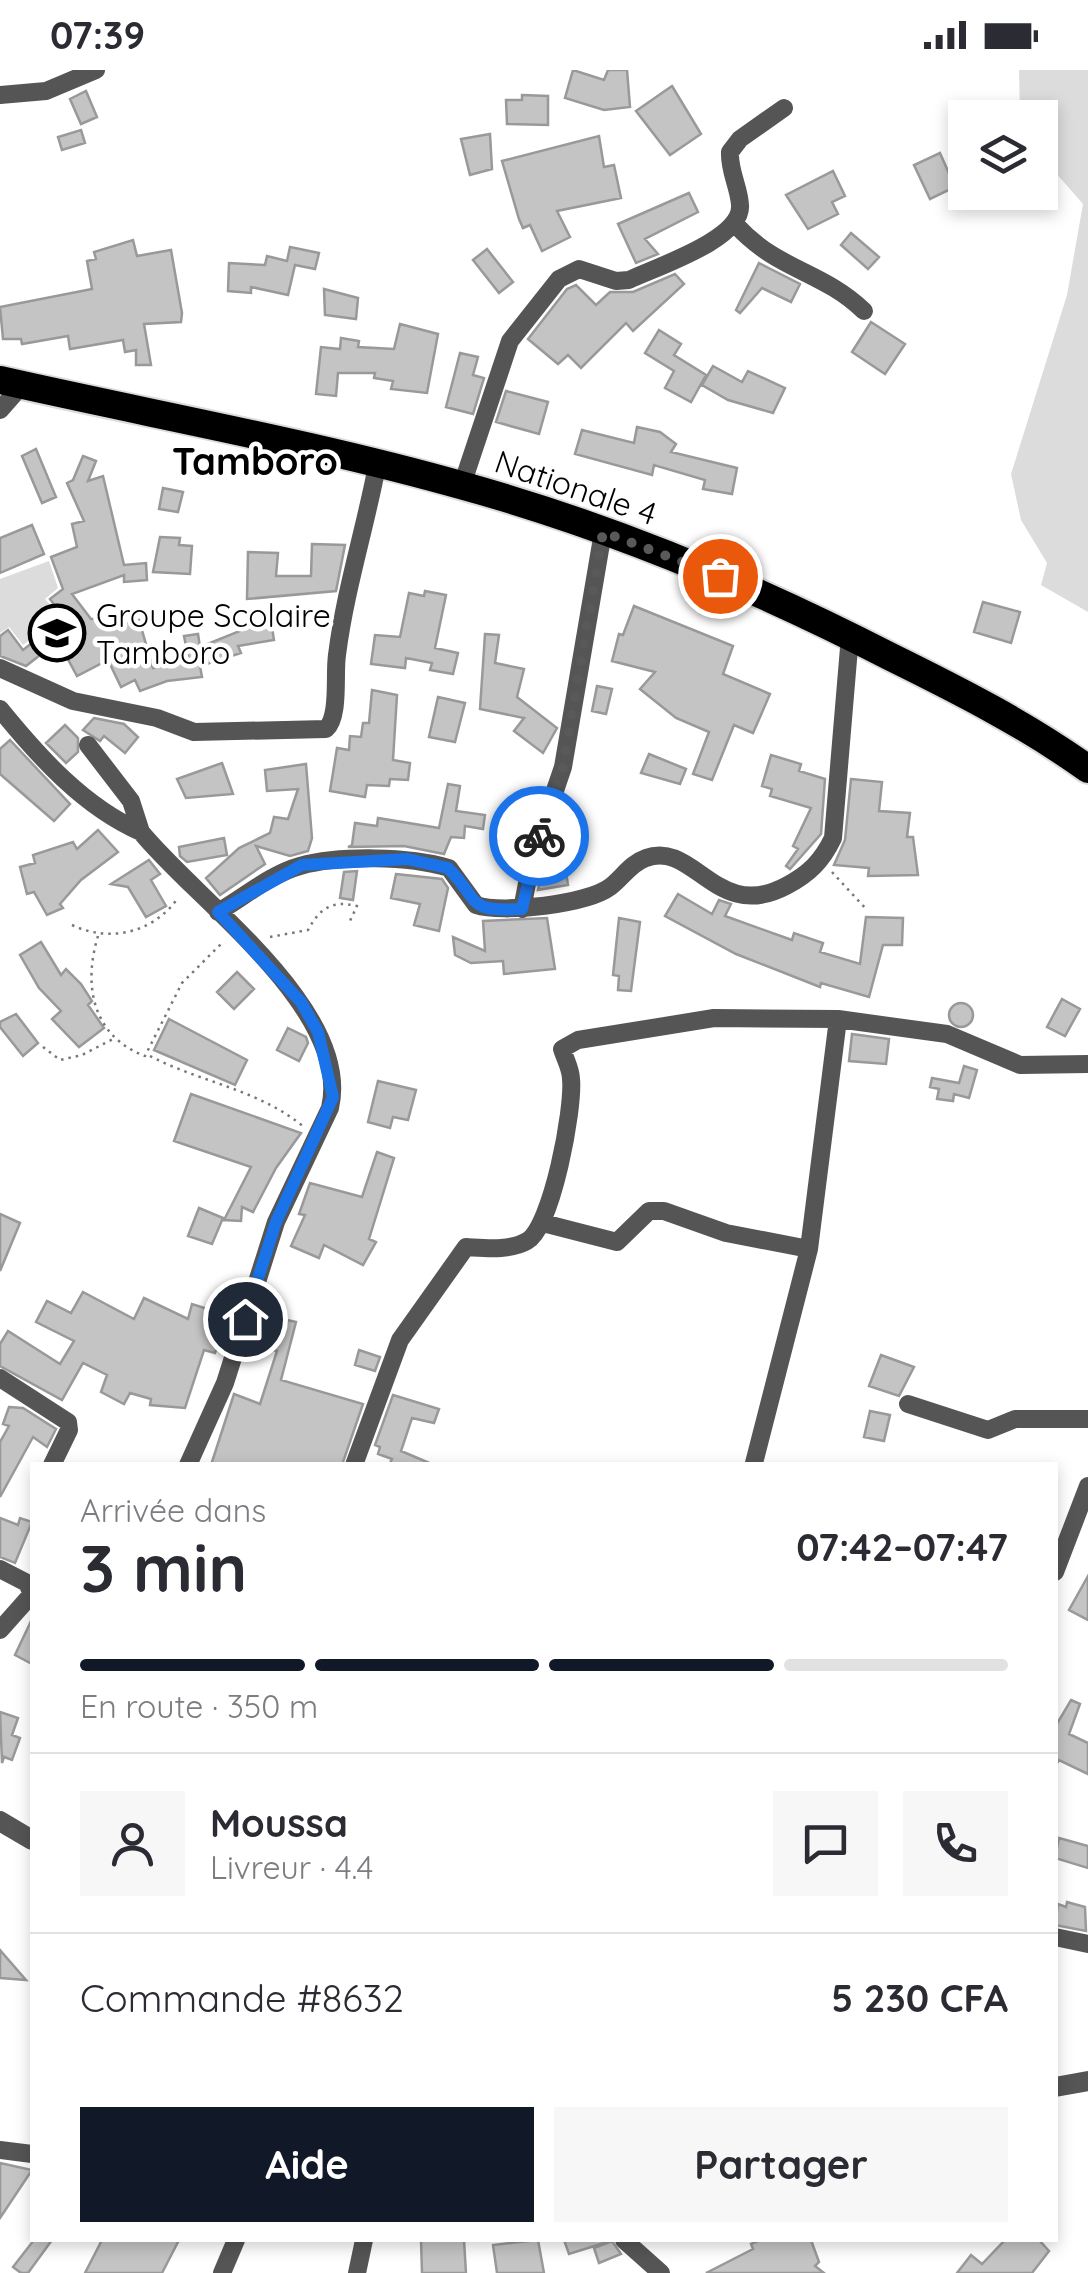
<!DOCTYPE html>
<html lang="fr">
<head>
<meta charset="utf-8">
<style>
	body { margin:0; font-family:Quicksand,sans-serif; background:#f7f7f7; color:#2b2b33; height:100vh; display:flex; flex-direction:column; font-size:38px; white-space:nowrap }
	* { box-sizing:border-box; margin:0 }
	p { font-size:32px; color:#7c7c81 }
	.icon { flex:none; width:55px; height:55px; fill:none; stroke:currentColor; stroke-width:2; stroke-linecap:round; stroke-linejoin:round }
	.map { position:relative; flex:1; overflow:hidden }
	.sheet { position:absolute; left:30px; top:1392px; width:1028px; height:780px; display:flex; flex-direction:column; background:#fff; border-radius:0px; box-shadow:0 5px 15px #0003 }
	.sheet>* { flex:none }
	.tools { position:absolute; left:948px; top:30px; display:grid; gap:20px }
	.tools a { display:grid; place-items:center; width:110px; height:110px; border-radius:0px; background:#fff; box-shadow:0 5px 15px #0003; font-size:50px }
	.pin { position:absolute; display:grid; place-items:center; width:85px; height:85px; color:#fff; margin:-42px; border:5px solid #fff; border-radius:50%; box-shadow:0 2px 10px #0007 }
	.courier { position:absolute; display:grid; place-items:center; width:100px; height:100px; margin:-50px; border:8px solid #1a73e8; border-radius:50%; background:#fff; color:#222; box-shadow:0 2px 12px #0007 }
	.overview em { font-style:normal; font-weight:700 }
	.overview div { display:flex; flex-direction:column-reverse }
	.overview { display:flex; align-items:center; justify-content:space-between; height:170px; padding:0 50px }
	h1 { font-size:65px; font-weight:700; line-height:75px }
	.bar { display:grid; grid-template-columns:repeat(4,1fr); gap:15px 10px; align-content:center; height:120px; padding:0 50px }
	.bar i { height:12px; border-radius:8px; background:#e1e1e2 }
	.bar .active { background:#111827 }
	.bar p { grid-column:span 4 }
	.line { display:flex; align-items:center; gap:25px; padding:0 50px; border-top:2px solid #e1e1e2 }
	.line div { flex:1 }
	.round { display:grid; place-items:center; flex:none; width:105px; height:105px; border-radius:0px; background:#f7f7f7 }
	.button { display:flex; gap:20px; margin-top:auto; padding:20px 50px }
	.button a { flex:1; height:115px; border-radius:0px; background:#111827; color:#fff; font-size:40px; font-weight:700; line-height:115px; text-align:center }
	.button a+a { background:#f7f7f7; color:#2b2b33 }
	.status { display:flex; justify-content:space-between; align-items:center; height:70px; padding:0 50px; background:#fff; direction:ltr }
	.status svg { height:28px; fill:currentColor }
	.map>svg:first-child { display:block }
	.green { fill:#dcdcdc }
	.building { fill:#c4c4c4; stroke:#999; stroke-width:2.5 }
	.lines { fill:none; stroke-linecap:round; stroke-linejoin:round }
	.trunk-casing { stroke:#dbdbdb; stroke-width:32 }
	.path { stroke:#777; stroke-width:2.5; stroke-dasharray:2.5 5; stroke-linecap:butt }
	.minor { stroke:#555; stroke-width:18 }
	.tertiary { stroke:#555; stroke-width:20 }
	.trunk { stroke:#000; stroke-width:28 }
	.done { stroke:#595959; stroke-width:10; stroke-dasharray:0 18 }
	.route { stroke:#1a73e8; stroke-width:12 }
	.labels { text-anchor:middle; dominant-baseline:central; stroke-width:9; stroke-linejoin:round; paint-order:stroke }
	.street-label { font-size:32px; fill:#000; stroke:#fff }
	.poi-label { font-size:32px; fill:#000; stroke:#fff; text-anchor:start }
	.quarter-label { font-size:38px; font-weight:bold; fill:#000; stroke:#fff }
</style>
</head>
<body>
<div class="status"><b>07:39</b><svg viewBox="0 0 49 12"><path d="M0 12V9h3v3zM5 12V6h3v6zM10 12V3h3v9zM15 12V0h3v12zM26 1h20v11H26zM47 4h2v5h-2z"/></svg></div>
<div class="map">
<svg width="1088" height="2203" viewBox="0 0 1088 2203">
	<rect width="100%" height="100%" fill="#fff"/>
	<path class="green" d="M1019 0H1088V542L1041 515 1047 493 1021 450 1011 404 1067 225 1083 134 1040 85V48L1020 47Z
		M49 491 58 518 45 529 60 547 23 575 9 557 0 563V509Z"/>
	<path class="building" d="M573 0 604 10 608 0H627L630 37 604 40 565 28Z
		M672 16 701 64 670 85 636 41Z
		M86 21 97 47 81 54 70 29Z
		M522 25 548 26V55L507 54 506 30H522Z
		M81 60 85 73 62 80 58 67Z
		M490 64 492 99 470 105 461 69Z
		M599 66 604 97 614 95 621 128 557 141 570 167 542 181 530 155 523 158 519 149 502 91Z
		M940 83 955 117 930 129 914 95Z
		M833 101 845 126 832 132 838 144 808 159 786 125Z
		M689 123 698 142 645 169 658 184 636 193 618 154Z
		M851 163 879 187 868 199 841 175Z
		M133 170 137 186 171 180 182 243 181 252 144 254 151 295H136V280L125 282 123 270 70 279 68 266 22 274 21 269H3L0 237 92 219 87 191 96 189 94 182Z
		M290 177 319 183 315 199 295 195 288 225 251 217V223L228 221 229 193 265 195 267 186 287 191Z
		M487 179 513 212 499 223 473 190Z
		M759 193 800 214 791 232 762 218 740 243 736 240Z
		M675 204 684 214 633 261 626 253 581 298 568 285 558 294 528 269 567 219 576 215 596 235 610 222H633Z
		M324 219 358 228 356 249 325 245Z
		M871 252 905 274 885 304 852 282Z
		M400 254 438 264 427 323 391 319 393 311 374 308 375 303H338L336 326 316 324 321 277 340 279 341 268 359 271 358 277 394 279Z
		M659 260 681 274 674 285 706 305 691 332 665 318 674 301 645 283Z
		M460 283 478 287 473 305 484 308 473 344 446 337Z
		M713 296 742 312 748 301 785 318 773 343 728 330 702 315Z
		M506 321 548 332 539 364 496 352Z
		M637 357 660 362 676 374 671 382 737 398 732 424 703 419 705 410 654 395 652 405 575 384 582 360 634 373Z
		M36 379 56 427 42 433 22 386Z
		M83 386 96 391 88 411 103 406 124 495 146 493 147 510 124 512V505L72 524 91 549 111 548 112 556 139 550 153 598 189 591 184 566 198 564 200 577 240 561V556L271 551 274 570 238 576 241 583 200 596 202 607 167 611 140 621 135 610 121 617 108 590 77 606 58 571 26 596 0 586V566L8 560 23 580 64 548 50 529 63 519 51 487 77 477 72 454 84 451 67 413 73 410Z
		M163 418 183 422 178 442 159 439Z
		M32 455 44 484 0 503V468Z
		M160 467 180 468 179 475 192 476 190 504 153 502Z
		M312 474 345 475 336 521 247 529 248 482 278 483 276 506H311Z
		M425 521 446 525 435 578 458 583 453 604 430 600 432 593 406 588 405 598 371 594 375 565 400 567 409 523 424 526Z
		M983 532 1020 542 1011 573 974 562Z
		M634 536 733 576 723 604 770 624 753 663 734 655 712 710 693 704 709 662 676 648 640 619 655 602 612 591 619 564 623 565Z
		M485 564 499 565 495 593 524 599 517 627 557 658 543 683 514 661 524 648 480 639Z
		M597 616 612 619 606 644 592 641Z
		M372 620 397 625 393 690 410 693 408 710 390 709 389 716 367 715 365 727 330 721 337 678 349 680 350 666 361 667 363 653H369Z
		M438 627 465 633 455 672 429 667Z
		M94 648 124 654 138 667 125 683 104 666 100 671 83 660Z
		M65 655 78 668V682L66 693 46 673Z
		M10 670 70 734 54 751 0 704V679Z
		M649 684 686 699 680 714 641 703Z
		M771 685 801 694 799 701 825 709 821 764 790 799 786 796 798 779 793 776 811 738 770 726 772 719 762 716Z
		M222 693 233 724 186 728 177 709Z
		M306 694 312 768 308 781 290 786 256 776 265 794 220 825 206 808 239 778 270 763 274 747 288 749 298 719 267 721 265 700Z
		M851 709 882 712 879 741 910 743 907 767H913L918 805 868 806 869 798 834 795 845 770Z
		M448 714 460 716 456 741 485 745 483 759 465 756 464 768 451 767 444 784 404 776 348 777 352 775 355 753 377 756 378 748 439 758Z
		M98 760 118 782 81 810 60 834 63 838 47 845 34 822 27 824 20 797 35 793 33 785 73 772 77 779Z
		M224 768 227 785 187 792 180 786 179 777Z
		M149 790 160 804 151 810 166 836 146 847 128 817 111 814Z
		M564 790 568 815 538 820 544 794Z
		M357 801 353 830 340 828 344 802Z
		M396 804 442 809 448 818 439 861 414 855 420 834 391 828Z
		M678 824 712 844 719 830 731 834 725 846 792 870 794 863 823 873 820 882 860 894 866 847 903 848 902 875H883L869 927 821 913 820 917 736 884 665 846Z
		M547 848 555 899 504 904 503 891 471 893 455 885 453 867 485 881 483 851Z
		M619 848 640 852 631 921 618 920 619 906 613 905Z
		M41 872 61 905 66 899 81 914 92 931 88 935 104 958 79 977 52 949 61 941 39 918 20 885Z
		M237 902 254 919 234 939 217 922Z
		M1062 929 1080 939 1065 966 1047 957Z
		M949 945a12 12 0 1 1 24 0a12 12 0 1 1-24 0Z
		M16 944 38 973 23 986 0 957V952Z
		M169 949 247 990 235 1015 154 980Z
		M288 958 306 967 308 973 299 991 277 980Z
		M852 964 889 969 886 994 849 991Z
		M964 996 977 1000 969 1028 954 1024 953 1031 937 1029 939 1019 930 1017 932 1008 959 1013Z
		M378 1011 416 1020 408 1050 393 1047 390 1058 368 1052Z
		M191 1024 301 1063 276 1098 253 1142 242 1137 241 1151 224 1150 251 1097 174 1071Z
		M377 1082 394 1088 369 1169 376 1172 363 1195 324 1175 319 1188 291 1176 305 1145 299 1144 310 1113 362 1127Z
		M199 1138 223 1148 212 1174 188 1166Z
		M0 1144 20 1153 0 1201Z
		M83 1222 134 1249 144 1228 188 1249 192 1234 227 1245 215 1283 204 1280 185 1338 150 1335 151 1329 130 1323 124 1334 101 1322 107 1305 83 1293 62 1330 0 1296V1274L8 1261 60 1294 74 1271 36 1252 47 1231 71 1243Z
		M287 1250 296 1252 281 1310 363 1334 342 1395H211L234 1324 260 1334 277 1281 250 1274 254 1261 281 1267Z
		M359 1280 380 1287 375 1301 355 1295Z
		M881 1285 914 1297 899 1326 869 1316Z
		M393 1325 439 1339 434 1353 412 1348 401 1381 434 1395H389L392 1389 378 1384 380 1377 375 1375Z
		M9 1337 23 1338 56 1359 47 1377 33 1367 0 1427V1372L9 1356 3 1354Z
		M870 1341 890 1345 884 1371 864 1367Z
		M0 1448 18 1455 20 1448 32 1452 15 1493 0 1487Z
		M1088 1506V1550L1069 1540Z
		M32 1549V1594L15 1585Z
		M1071 1630 1080 1634 1069 1664 1088 1673V1704L1059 1690 1055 1696V1657Z
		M0 1642 18 1648 12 1665 20 1668 12 1690 4 1687 2 1693Z
		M1059 1768 1088 1776V1798L1055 1788Z
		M1067 1832 1085 1837 1086 1861 1055 1855 1058 1834 1066 1837Z
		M0 1880 26 1910 0 1908Z
		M0 2093 32 2100 0 2148Z
		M34 2170H52L28 2203H21L13 2197Z
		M102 2170H179L162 2203H85Z
		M421 2170H464L466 2203H422Z
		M538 2170 544 2203H497L493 2175Z
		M564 2170H604V2173L569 2184Z
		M760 2170H811L819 2192 815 2196 824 2203H706L753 2179 751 2174Z
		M1005 2170H1039L1049 2181 1032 2203H957L971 2185 982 2194Z
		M612 2171 621 2184 599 2193 594 2178Z"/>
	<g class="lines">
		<g class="trunk-casing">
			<path id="trunk" d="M0 310C154 345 312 373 464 416 612 457 755 517 891 587 958 620 1027 655 1088 699"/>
		</g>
		<path class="path" d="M832 802 867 840
			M72 855C110 873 153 863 178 828
			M98 866C83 915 92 966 145 986L182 913 223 872
			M270 867 308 860C320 838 332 830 357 836L349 853
			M43 977 60 990 82 985 113 969
			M150 986C202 1013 258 1019 304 1057"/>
		<path class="minor" d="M0 25 46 21 96 0
			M736 155C778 201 821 200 864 241
			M0 340 22 315
			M462 415 510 271 559 209 579 199 616 211 629 210C656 197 743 169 740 135 739 117 729 101 730 82L740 69 784 38
			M0 598 73 631 157 648 194 662 326 659C340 646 334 604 337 585 345 521 365 459 377 396
			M0 639C39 687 84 737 141 762 196 830 353 940 330 1038L276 1152 225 1313 188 1395
			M88 675 131 731 141 762
			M522 839 532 788 563 697 603 462
			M218 842C244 827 271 804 300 796 340 785 409 786 449 798L476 835C503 844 587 834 610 817 622 808 631 793 646 788 694 770 716 853 786 816 809 804 822 791 833 768L850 566
			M543 1153 617 1172 649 1141H664L726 1163 809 1179
			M0 1308 68 1352 69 1360 52 1395
			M908 1334 988 1360 1015 1349H1088
			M754 1393 809 1179 838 949
			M354 1395 400 1270 466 1177C485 1178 510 1181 527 1171 552 1157 574 1038 571 1009 571 999 565 989 562 979L578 970 714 948 838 949 947 964 1020 995 1088 994
			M0 1499 27 1513 32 1524
			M1055 1502 1088 1416
			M0 1560 32 1524
			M1055 1867 1088 1874
			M0 2080 32 2084
			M624 2170 661 2203
			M222 2203 236 2170
			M357 2203 364 2170"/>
		<path class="tertiary" d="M0 1751 32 1770
			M1055 2017 1088 2011"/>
		<use href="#trunk" class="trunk"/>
	</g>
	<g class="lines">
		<path class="done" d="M539 766 563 697 603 462 720 506"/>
		<path class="route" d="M245 1249 276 1152 333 1027 318 962 301 932 218 842 302 795 407 789 448 798C481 831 464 842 522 839L539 766"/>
	</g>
	<defs>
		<g id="school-ring" transform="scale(2.875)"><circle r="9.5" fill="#fff" stroke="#000" stroke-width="1.5"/><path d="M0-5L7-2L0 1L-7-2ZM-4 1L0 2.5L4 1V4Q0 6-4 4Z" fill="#000"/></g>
	</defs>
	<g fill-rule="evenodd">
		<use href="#school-ring" x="57" y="563"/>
	</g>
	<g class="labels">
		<g class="street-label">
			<text transform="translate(576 417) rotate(19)">Nationale 4</text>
		</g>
		<g class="poi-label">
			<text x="96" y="545">Groupe Scolaire<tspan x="96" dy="37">Tamboro</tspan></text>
		</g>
		<g class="quarter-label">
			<text x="255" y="391">Tamboro</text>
		</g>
	</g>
</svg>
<div class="tools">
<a><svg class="icon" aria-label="layers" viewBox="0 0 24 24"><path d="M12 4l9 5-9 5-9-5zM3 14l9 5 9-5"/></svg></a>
</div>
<div class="pin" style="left:720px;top:506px;background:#ea580c"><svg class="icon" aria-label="bag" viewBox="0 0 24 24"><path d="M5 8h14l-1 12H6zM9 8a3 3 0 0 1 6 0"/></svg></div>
<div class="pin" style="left:245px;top:1249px;background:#1f2937"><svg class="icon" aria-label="home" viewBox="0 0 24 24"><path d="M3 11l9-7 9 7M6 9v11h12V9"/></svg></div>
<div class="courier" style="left:539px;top:766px"><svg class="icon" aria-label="bike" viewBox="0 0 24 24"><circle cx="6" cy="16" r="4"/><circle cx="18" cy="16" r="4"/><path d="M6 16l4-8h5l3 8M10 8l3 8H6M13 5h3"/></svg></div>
<section class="sheet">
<div class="overview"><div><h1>3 min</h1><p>Arrivée dans</p></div><em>07:42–07:47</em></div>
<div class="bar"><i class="active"></i><i class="active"></i><i class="active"></i><i></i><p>En route · 350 m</p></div>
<div class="line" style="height:180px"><a class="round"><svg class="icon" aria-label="person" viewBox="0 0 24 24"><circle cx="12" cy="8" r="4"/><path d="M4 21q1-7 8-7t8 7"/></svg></a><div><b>Moussa</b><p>Livreur · 4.4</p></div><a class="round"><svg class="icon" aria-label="chat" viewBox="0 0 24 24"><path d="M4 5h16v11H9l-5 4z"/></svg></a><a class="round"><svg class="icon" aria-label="phone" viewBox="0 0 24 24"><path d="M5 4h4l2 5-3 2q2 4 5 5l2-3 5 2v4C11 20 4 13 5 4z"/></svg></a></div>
<div class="line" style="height:130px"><div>Commande #8632</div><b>5 230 CFA</b></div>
<div class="button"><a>Aide</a><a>Partager</a></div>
</section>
</div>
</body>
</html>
